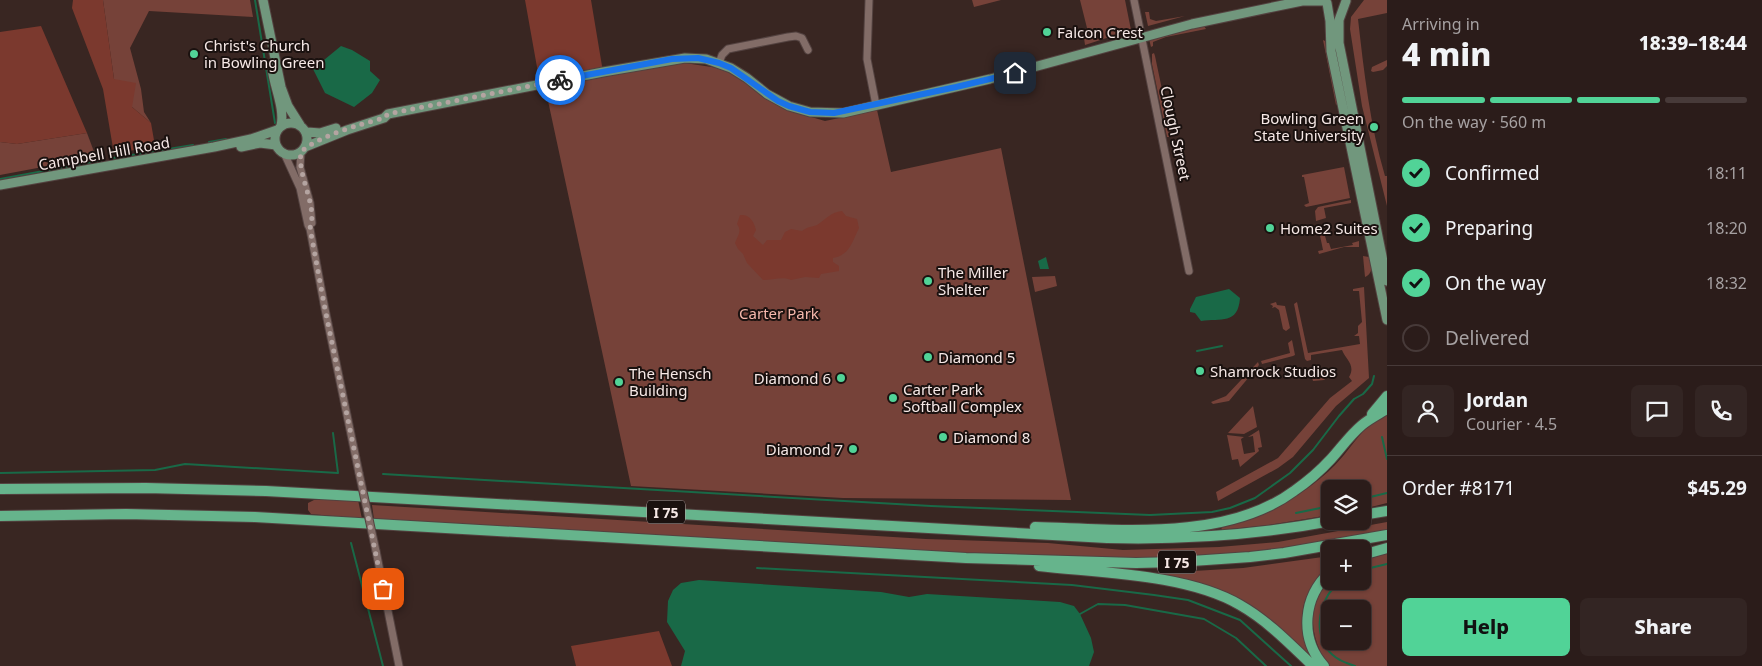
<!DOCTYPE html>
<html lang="en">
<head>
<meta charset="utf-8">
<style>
	body { margin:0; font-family:"Noto Sans",sans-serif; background:#332523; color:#f1f3f6; height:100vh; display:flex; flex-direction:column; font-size:19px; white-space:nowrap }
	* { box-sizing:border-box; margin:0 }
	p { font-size:16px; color:#a6a1a2 }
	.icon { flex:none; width:28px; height:28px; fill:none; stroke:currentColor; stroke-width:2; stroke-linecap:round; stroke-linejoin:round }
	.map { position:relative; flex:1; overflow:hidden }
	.panel { display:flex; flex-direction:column; background:#2b1c1a; width:375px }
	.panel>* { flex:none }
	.controls { position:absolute; left:1321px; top:480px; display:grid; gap:10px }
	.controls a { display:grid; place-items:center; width:50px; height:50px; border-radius:8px; background:#2b1c1a; box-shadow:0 1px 4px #0004,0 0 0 1px #473a39; font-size:25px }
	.pin { position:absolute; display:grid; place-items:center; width:42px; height:42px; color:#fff; margin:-21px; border-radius:10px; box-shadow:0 2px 8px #0006 }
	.courier { position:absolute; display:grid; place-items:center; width:50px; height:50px; margin:-25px; border:4px solid #1a73e8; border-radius:50%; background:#fff; color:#222; box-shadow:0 1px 6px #0007 }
	.overview em { font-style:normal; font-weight:800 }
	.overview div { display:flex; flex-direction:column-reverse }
	.overview { display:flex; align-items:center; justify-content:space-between; height:85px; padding:0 15px }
	h1 { font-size:32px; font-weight:800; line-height:38px }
	.bar { display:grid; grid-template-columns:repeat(4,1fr); gap:8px 5px; align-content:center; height:60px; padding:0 15px }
	.bar i { height:6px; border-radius:4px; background:#473a39 }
	.bar .active { background:#51d397 }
	.bar p { grid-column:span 4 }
	.line { display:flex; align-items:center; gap:12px; padding:0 15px; border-top:1px solid #473a39 }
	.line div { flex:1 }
	.round { display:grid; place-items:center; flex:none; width:52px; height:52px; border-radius:8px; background:#332523 }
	ol { padding:0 15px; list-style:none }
	li { display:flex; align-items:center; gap:15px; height:55px }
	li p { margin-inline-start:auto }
	li .icon { padding:5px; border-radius:50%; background:#51d397; color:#111; stroke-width:4 }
	li:last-child { color:#a6a1a2 }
	li i { width:28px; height:28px; border:2px solid #473a39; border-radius:50% }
	.primary-button { display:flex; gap:10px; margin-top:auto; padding:10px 15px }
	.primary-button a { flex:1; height:58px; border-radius:8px; background:#51d397; color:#111; font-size:20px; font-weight:800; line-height:58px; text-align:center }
	.primary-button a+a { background:#332523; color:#f1f3f6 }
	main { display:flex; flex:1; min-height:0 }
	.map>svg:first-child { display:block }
	.green { fill:#764239; fill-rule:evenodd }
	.forest { fill:#7b392e }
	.water { fill:#196947 }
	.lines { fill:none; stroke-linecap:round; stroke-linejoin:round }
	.stream { stroke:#196947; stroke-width:2 }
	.minor-casing { stroke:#534240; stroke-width:9 }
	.major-casing { stroke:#534240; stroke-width:11 }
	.highway-casing { stroke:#534240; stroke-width:12 }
	.minor { stroke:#826c67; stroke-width:7 }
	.major { stroke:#71977d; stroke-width:9 }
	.highway { stroke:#66b48c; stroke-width:10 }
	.minor-bridge-casing { stroke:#534240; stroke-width:9; stroke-linecap:butt }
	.minor-bridge { stroke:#826c67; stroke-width:7 }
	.done { stroke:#b4a4a1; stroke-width:5; stroke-dasharray:0 9 }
	.route { stroke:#1a73e8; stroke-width:6 }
	.poi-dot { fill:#51d397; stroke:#1a110f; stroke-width:2 }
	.labels { text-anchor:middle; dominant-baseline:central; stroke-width:4; stroke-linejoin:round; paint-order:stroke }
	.shield { fill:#1a110f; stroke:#b4a8a6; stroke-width:1 }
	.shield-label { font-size:14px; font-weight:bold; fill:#f6e8e6 }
	.poi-label { font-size:15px; fill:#f6e8e6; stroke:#1a110f; text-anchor:start }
	.street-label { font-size:15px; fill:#f6e8e6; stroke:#1a110f }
	.park-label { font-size:15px; fill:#f6b8ac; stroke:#1a110f }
</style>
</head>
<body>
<main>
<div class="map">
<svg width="1387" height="666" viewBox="0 0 1387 666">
	<rect width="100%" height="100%" fill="#392622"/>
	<path class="green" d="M103 0H250L253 17 149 11 130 48 141 89 144 112 151 123 132 107 114 79Z
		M972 0H1001L974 7Z
		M1080 0H1125L1131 30 1085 45 1084 38 1089 36Z
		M1364 0H1387V13L1358 19C1364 72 1370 125 1385 176H1387V206L1362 106 1350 29 1351 17Z
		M1145 12H1149L1150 19 1156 21 1185 16 1148 26Z
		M1204 26 1206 29 1166 37 1153 42V46L1151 47 1149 39Z
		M1323 40 1325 41 1338 103 1336 105Z
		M1154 53 1155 56 1172 137H1167L1152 64V54Z
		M1387 60V66L1383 70 1373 72 1371 71 1372 67Z
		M678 62 725 69 750 84 773 102 794 112 825 121 877 110 891 172 1001 148 1071 500 843 498 631 486 545 87Z
		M87 133 96 157 0 175V142L17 144Z
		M1344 167 1350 198 1306 207 1304 205 1309 203 1304 177H1302V175Z
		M1351 200V203L1324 208 1326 218 1316 221 1315 211 1318 207Z
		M1321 225 1323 236H1325L1327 243H1329L1331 249 1353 245 1352 243 1359 241V247H1344L1319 254 1318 251 1323 250 1318 226Z
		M1363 256 1369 257C1371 265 1374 273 1365 277Z
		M1055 276 1057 286 1035 292 1032 277Z
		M1364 287 1369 378 1336 406 1293 457 1278 468 1218 501 1216 492 1278 458 1330 398 1352 381 1349 377C1356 365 1346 360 1342 350L1311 355V360L1307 361 1305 359 1294 304 1297 302 1308 353 1360 344 1359 336H1354L1358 333V326L1362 322 1359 291H1353V289Z
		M1276 302 1277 305 1285 306 1290 328 1286 331 1283 329 1279 310 1275 307 1272 308 1273 306 1270 304Z
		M1292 340 1295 355 1293 356 1262 364 1261 361 1290 353 1288 343Z
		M1258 362 1259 365 1229 401 1213 404 1211 402 1226 396Z
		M1336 370 1324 380 1313 381 1311 374Z
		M1253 406 1257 427 1244 434 1228 433Z
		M1387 415V503L1363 509 1362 489H1330V515L1269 525 1222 530 1221 527C1263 518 1305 495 1335 465 1347 453 1360 432 1373 422 1377 419 1383 417 1387 415Z
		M1259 430 1262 447 1258 448 1259 451 1240 467 1238 459 1232 460 1227 435 1244 437 1241 439 1244 454 1255 452 1253 436 1248 437Z
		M314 500H358L362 519 311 514 308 510V503Z
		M372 505 926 539 1048 543 1123 550 1219 547 1278 542 1387 522V534L1319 548 1124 562 374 519Z
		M1387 553V666H1328C1311 639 1304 604 1330 580V581H1362L1363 561ZM1330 609H1362V641H1330Z
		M1330 556V566C1315 579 1300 600 1303 621 1306 635 1311 650 1315 663L1255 610 1145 574 1243 568Z"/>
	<path class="forest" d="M73 0H103L114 79 136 83 132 107 151 123 155 146 114 154 103 89 72 8Z
		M525 0H591L603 72 540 84Z
		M41 26 87 133 17 144 0 142V32Z
		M842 211 846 216 857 219 859 228C852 242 850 255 833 258V262L839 266V271L821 274 819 278 805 277 791 280C784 276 772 280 763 280L747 263 743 254 738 249 735 243C738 235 742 231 737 224L740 215C750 214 754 222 756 230L753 236 763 245 767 240H781L785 232 791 229 802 231C807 227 811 227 817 225 826 219 831 212 842 211Z
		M659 631 672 666H576L571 646Z"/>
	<path class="water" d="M341 46 352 50 370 61V71L380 80 372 93 354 107 325 93 313 69Z
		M1046 257 1049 269H1040L1038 261Z
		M1229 289 1240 298C1238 325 1221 318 1201 321L1195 313 1190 312V309L1196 297Z
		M699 580 881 592 909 597 927 594 1060 602 1074 606 1080 614 1091 638 1094 652 1089 666H681L685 651 667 622 668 601 673 590 681 583Z"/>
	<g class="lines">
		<path class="stream" d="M255 0 275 123
			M209 142 226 139
			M113 158 193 145
			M0 179 103 160
			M1197 351 1222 346
			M1382 437 1387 459
			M0 473 155 470 185 464 338 473 333 433
			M383 474 931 506 1150 515 1212 512 1230 508 1255 498 1290 473 1313 450 1339 416 1354 399 1363 394 1372 384 1374 376
			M1362 499 1387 493
			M1296 513 1330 506
			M351 543 383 666
			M757 568 1072 585 1154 595 1188 600 1240 620 1291 666
			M1362 570 1387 564
			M1341 581C1337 585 1331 590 1328 595 1315 617 1316 647 1340 660 1345 663 1350 664 1355 666
			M1080 614 1098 604 1125 605 1204 619 1236 638 1266 666"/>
		<g class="minor-casing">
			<path id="minor" d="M869 0 867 59 876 105
				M1134 0 1189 271
				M719 63 722 55 728 49 788 37 796 36 802 38 808 50
				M301 152 300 167 310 203 312 223
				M284 153 300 188 308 225 310 229 325 309 359 473
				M376 551 399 666"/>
		</g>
		<g class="major-casing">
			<path id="major" d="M263 0 281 87 288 106 300 125
				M1346 1 1339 20V43L1387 281
				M1327 3 1330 21 1331 51 1387 320
				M272 68C274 87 285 108 281 126
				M275 139a16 16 0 1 1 32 0a16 16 0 1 1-32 0Z
				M307 132 320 133 336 128
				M241 147 260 143 276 145
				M305 147 347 130 384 118 388 114 603 72 685 58 706 59 731 68 747 78 767 94 789 106 810 112 843 113 990 79 1192 24 1302 1H1325
				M0 185 214 147 251 139 277 130"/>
		</g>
		<g class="highway-casing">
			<path id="highway" d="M1372 414 1387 396
				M0 489 146 488 266 491 1107 538C1183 540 1257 535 1331 521
				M1362 515 1387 511
				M0 516 126 514 255 517 966 558 1136 563 1177 562 1250 557 1284 553 1387 535
				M1035 527C1116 529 1225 542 1294 491 1307 482 1320 471 1331 459 1341 448 1350 435 1362 425 1369 419 1379 414 1387 409
				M1362 555 1387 548
				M1039 566C1100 573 1187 574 1240 605 1268 621 1290 644 1313 666
				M1324 666C1299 638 1303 597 1330 572"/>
		</g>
		<use href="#minor" class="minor"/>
		<use href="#major" class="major"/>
		<use href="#highway" class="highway"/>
		<g class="minor-bridge-casing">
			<path id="minor-bridge" d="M359 473 376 551"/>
		</g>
		<use href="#minor-bridge" class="minor-bridge"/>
	</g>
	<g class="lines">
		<path class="done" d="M383 589 325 309 310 228C318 205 297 177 301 152 318 136 361 124 384 118L388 114 560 80"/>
		<path class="route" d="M560 80 672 59 698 58 719 63 731 68 778 101 789 106 810 112 834 113 956 87 1015 73"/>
	</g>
	<g class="poi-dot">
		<circle cx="1047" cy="32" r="5"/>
		<circle cx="194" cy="54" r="5"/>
		<circle cx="1374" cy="127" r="5"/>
		<circle cx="1270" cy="228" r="5"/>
		<circle cx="928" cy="281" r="5"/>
		<circle cx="928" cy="357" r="5"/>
		<circle cx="1200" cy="371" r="5"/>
		<circle cx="841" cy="378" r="5"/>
		<circle cx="619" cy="382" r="5"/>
		<circle cx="893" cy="398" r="5"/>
		<circle cx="943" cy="437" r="5"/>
		<circle cx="853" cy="449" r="5"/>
	</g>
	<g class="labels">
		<g class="shield">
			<rect x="647" y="500.5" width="38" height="23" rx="4"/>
			<rect x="1158" y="550.5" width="38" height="23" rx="4"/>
		</g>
		<g class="shield-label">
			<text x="666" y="512">I 75</text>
			<text x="1177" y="562">I 75</text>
		</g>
		<g class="poi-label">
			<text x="1057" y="32">Falcon Crest</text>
			<text x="204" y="45">Christ's Church<tspan x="204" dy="17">in Bowling Green</tspan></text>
			<text x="1364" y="118" text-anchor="end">Bowling Green<tspan x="1364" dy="17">State University</tspan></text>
			<text x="1280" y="228">Home2 Suites</text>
			<text x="938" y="272">The Miller<tspan x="938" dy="17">Shelter</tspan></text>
			<text x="938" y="357">Diamond 5</text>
			<text x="1210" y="371">Shamrock Studios</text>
			<text x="629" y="373">The Hensch<tspan x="629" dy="17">Building</tspan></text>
			<text x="831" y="378" text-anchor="end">Diamond 6</text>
			<text x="903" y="389">Carter Park<tspan x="903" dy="17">Softball Complex</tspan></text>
			<text x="953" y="437">Diamond 8</text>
			<text x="843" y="449" text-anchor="end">Diamond 7</text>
		</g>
		<g class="street-label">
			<text transform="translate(1176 133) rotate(78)">Clough Street</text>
			<text transform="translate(104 153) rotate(-10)">Campbell Hill Road</text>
		</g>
		<g class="park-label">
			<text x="779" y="313">Carter Park</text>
		</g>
	</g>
</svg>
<div class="controls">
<a><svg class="icon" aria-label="layers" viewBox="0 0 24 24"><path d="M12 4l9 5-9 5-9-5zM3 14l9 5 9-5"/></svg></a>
<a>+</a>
<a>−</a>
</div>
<div class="pin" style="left:383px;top:589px;background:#ea580c"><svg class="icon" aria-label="bag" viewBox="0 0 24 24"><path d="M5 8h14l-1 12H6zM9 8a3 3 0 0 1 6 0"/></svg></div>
<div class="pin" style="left:1015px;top:73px;background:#1f2937"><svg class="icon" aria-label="home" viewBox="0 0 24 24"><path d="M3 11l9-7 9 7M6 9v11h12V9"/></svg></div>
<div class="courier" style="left:560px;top:80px"><svg class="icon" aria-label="bike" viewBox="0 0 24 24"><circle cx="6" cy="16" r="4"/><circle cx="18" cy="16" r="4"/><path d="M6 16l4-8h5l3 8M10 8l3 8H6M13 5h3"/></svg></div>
</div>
<section class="panel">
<div class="overview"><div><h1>4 min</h1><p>Arriving in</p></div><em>18:39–18:44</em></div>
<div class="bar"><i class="active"></i><i class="active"></i><i class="active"></i><i></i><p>On the way · 560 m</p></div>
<ol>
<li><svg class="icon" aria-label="check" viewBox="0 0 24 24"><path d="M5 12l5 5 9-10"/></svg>Confirmed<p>18:11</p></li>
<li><svg class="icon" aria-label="check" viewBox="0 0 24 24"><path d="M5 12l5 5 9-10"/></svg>Preparing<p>18:20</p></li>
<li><svg class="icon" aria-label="check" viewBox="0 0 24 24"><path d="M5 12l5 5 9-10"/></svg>On the way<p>18:32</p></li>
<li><i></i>Delivered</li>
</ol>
<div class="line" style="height:90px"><a class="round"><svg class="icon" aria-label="person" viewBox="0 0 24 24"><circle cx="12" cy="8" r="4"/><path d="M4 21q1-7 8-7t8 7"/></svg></a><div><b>Jordan</b><p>Courier · 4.5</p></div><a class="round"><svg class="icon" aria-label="chat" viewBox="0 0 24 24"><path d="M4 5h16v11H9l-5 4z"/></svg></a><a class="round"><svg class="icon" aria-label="phone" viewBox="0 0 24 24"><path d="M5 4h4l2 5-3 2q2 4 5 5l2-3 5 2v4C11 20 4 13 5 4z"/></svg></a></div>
<div class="line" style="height:65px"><div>Order #8171</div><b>$45.29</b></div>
<div class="primary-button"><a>Help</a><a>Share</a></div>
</section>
</main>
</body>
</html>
